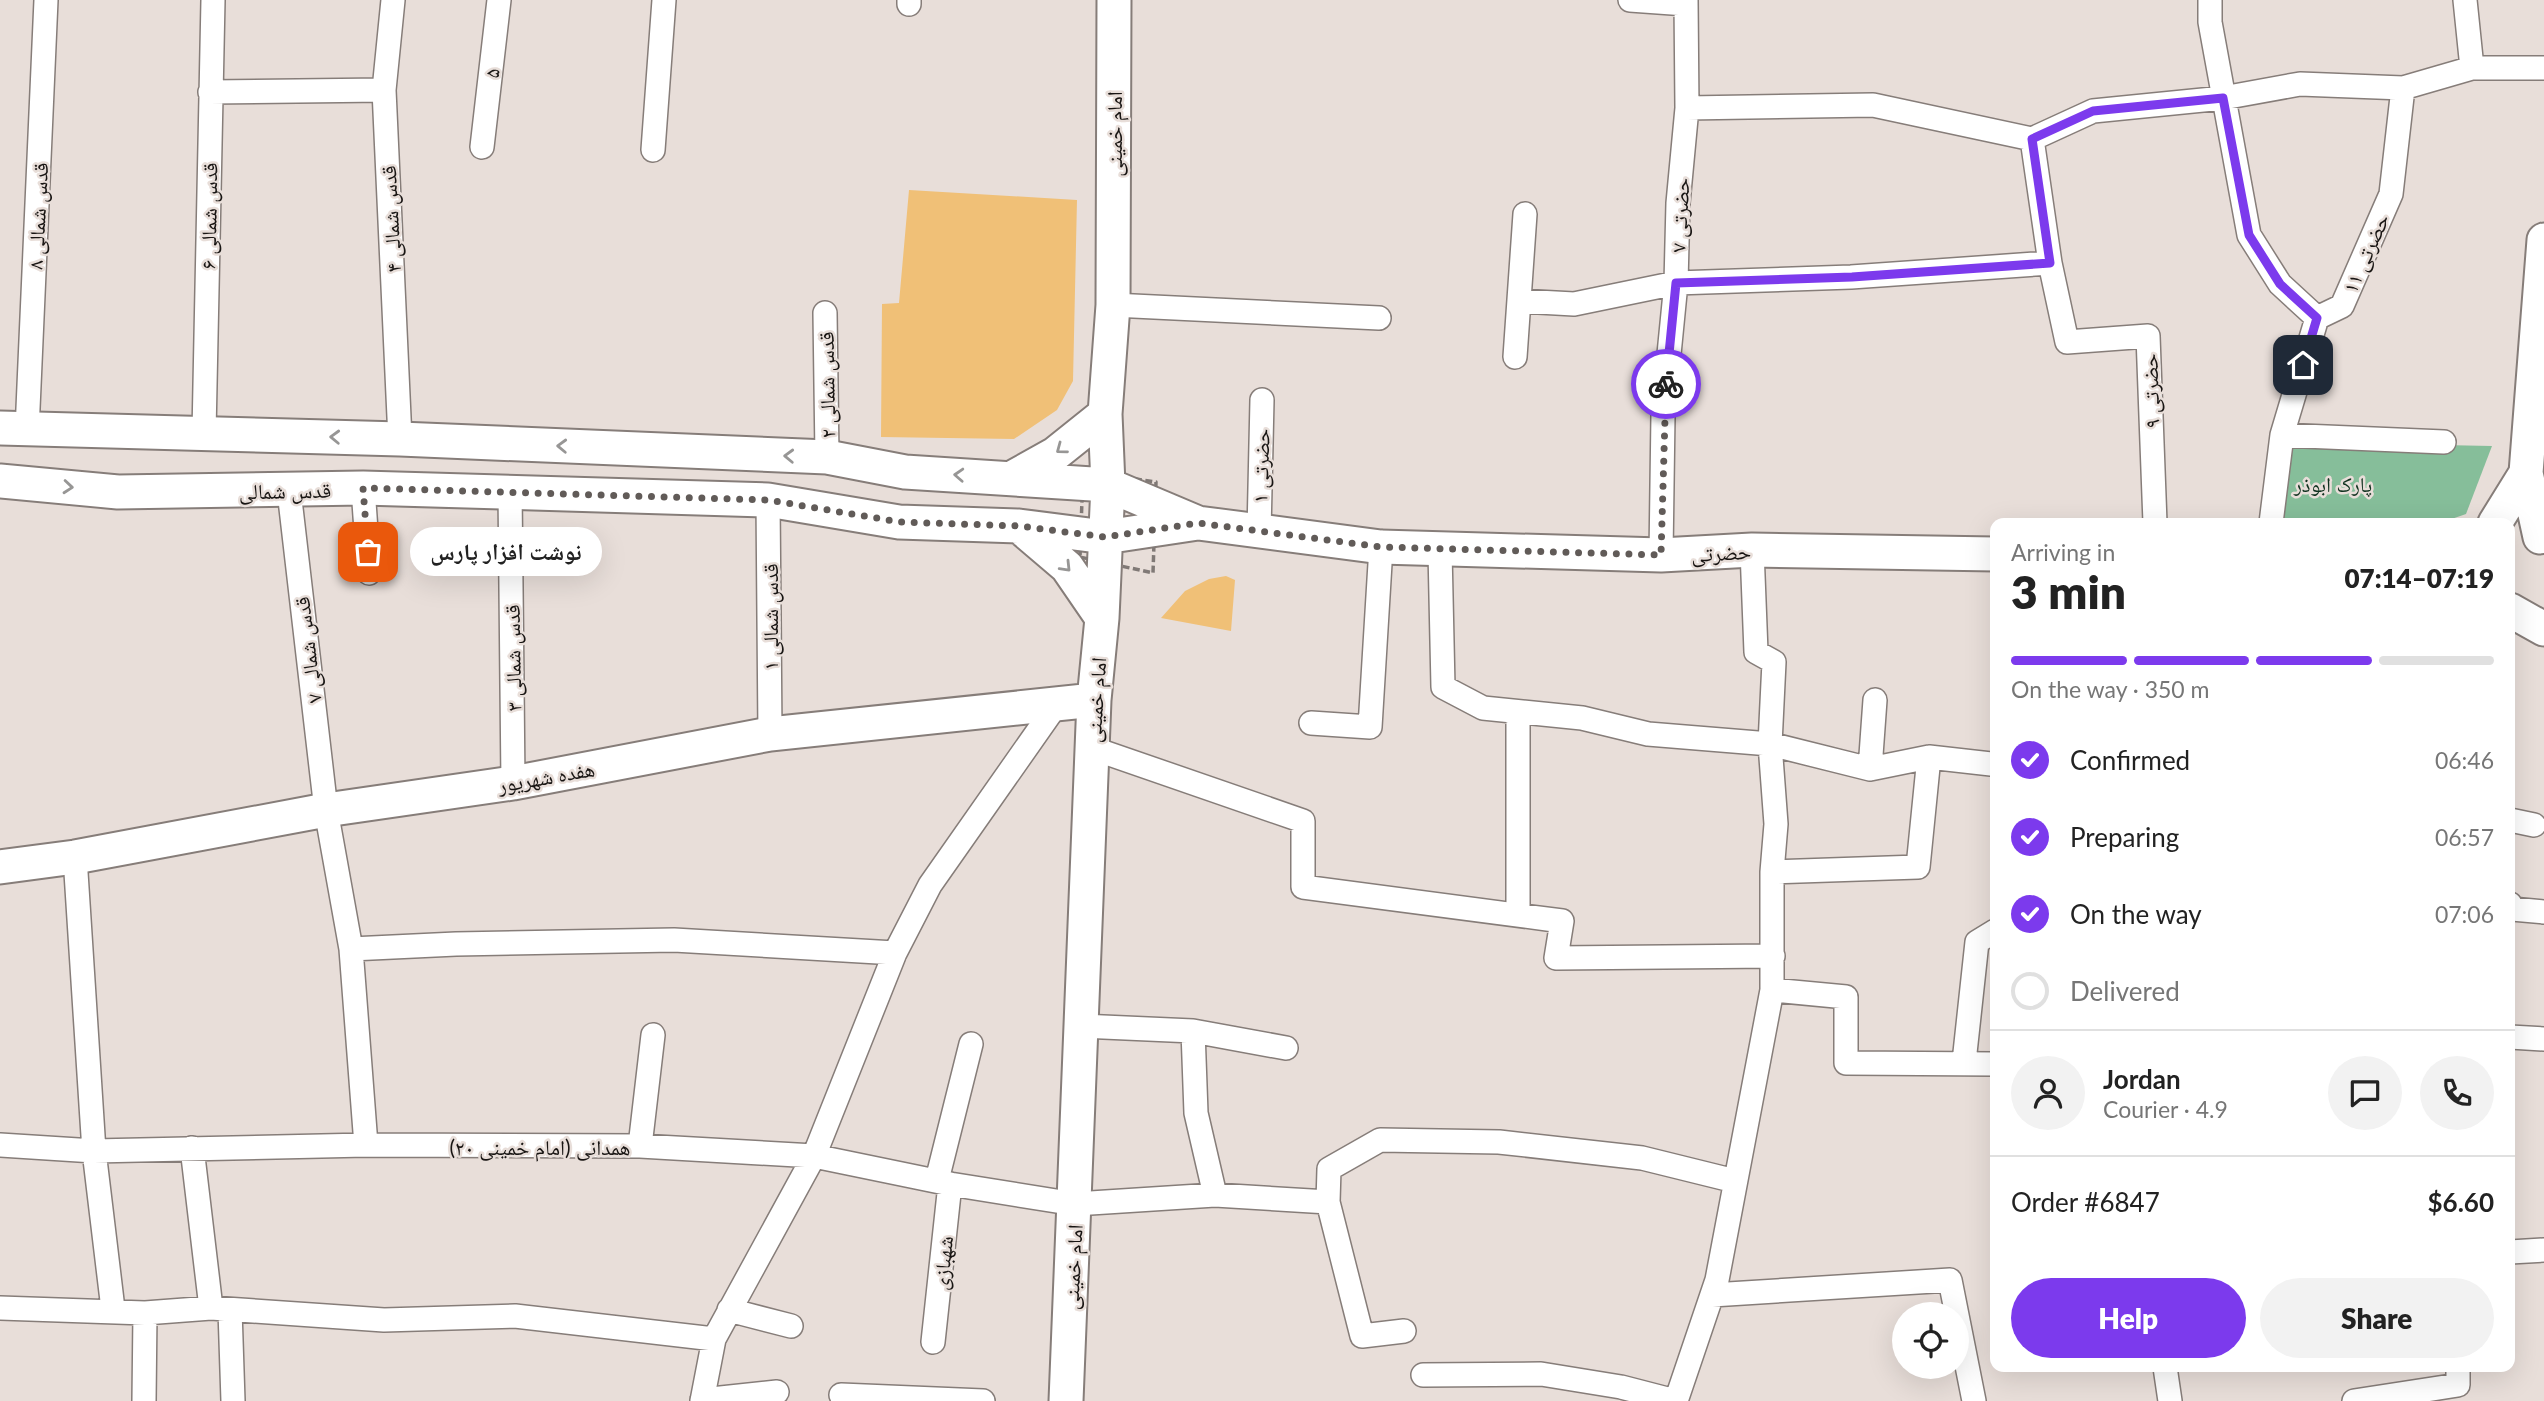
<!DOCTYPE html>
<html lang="en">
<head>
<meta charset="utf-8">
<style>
	body { margin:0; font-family:Lato,"Noto Naskh Arabic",sans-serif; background:#f2f2f2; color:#222; height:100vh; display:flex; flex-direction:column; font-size:26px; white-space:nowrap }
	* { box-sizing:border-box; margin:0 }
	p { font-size:23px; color:#767676 }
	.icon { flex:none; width:38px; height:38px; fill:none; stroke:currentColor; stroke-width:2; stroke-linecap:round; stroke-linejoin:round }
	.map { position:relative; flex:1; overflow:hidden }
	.drawer { position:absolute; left:1990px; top:518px; width:525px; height:854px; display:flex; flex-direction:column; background:#fff; border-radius:14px; box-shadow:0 7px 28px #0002 }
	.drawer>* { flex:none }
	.controls { position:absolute; left:1892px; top:1302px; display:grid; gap:14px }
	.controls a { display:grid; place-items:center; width:77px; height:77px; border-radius:50%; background:#fff; box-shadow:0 7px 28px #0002; font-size:35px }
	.pin { position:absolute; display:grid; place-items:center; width:60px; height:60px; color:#fff; margin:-30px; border-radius:14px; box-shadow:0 4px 10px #0006 }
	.courier { position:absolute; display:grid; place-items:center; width:70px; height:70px; margin:-35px; border:5px solid #7c3aed; border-radius:50%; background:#fff; color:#222; box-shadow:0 2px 9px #0007 }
	.bubble { position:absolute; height:49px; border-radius:24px; background:#fff; box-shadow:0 7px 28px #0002; font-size:23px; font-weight:800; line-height:49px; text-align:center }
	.head em { font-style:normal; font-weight:800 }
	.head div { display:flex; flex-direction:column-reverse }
	.head { display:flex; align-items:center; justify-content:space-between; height:119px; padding:0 21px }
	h1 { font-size:46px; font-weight:800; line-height:52px }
	.bar { display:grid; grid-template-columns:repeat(4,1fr); gap:10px 7px; align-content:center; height:84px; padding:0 21px }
	.bar i { height:9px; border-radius:5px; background:#e0e0e0 }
	.bar .active { background:#7c3aed }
	.bar p { grid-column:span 4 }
	.line { display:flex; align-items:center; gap:18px; padding:0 21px; border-top:2px solid #e0e0e0 }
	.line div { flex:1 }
	.round { display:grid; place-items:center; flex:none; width:74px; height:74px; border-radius:37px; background:#f2f2f2 }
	ol { padding:0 21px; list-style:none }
	li { display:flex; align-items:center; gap:21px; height:77px }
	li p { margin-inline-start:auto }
	li .icon { padding:7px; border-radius:50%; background:#7c3aed; color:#fff; stroke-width:4 }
	li:last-child { color:#767676 }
	li i { width:38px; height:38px; border:4px solid #e0e0e0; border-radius:50% }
	.button { display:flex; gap:14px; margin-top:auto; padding:14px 21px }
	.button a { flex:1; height:80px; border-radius:42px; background:#7c3aed; color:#fff; font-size:28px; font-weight:800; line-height:80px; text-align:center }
	.button a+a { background:#f2f2f2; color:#222 }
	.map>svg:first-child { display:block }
	.green { fill:#86be9a }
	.building { fill:#f0c077 }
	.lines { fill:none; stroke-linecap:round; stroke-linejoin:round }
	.street-casing { stroke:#867d79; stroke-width:26 }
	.secondary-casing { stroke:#867d79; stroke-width:37 }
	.path { stroke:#807976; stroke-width:3.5; stroke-dasharray:7 3.5; stroke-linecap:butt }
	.street { stroke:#fff; stroke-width:23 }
	.secondary { stroke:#fff; stroke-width:33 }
	.oneway { stroke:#979695 }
	.done { stroke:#615b58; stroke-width:7; stroke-dasharray:0 12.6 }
	.route { stroke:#7c3aed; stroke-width:9 }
	.labels { text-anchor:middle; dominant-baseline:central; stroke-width:5; stroke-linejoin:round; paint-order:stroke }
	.street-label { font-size:21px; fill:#181513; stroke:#e8ded9 }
	.park-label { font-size:21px; fill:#10321f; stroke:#e8ded9 }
</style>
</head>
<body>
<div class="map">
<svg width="2544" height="1401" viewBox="0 0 2544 1401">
	<rect width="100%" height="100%" fill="#e8ded9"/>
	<path class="green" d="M2291 442 2492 446 2466 514 2440 523H2283Z"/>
	<path class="building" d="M909 190 1077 200 1073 381 1057 410 1014 439 881 437 882 304 899 303Z
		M1226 576 1235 580 1231 631 1161 618 1185 591 1209 579Z"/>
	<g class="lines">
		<g class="street-casing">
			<path id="street" d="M393 0 384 90 400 439
				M909 0V4
				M1630 0 1686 4
				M2210 0V22L2249 235 2280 284 2317 318
				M2465 0 2472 68
				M210 92 384 90
				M1687 108 1873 105 2032 139 2093 111 2223 98 2300 84 2403 88 2472 68H2544
				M2032 139 2050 263 2067 342 2148 336 2155 523
				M482 147 499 0
				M653 150 664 0
				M1519 301 1574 304 1676 283 1851 277 2050 263
				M1113 305 1379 318
				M825 313 827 457
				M1515 357 1525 214
				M27 431 46 0
				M204 433 213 0
				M2282 435 2444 442
				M363 488 369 573
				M510 490 513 783
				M289 491 326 810 351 949 366 1145
				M768 500 770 734
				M2271 523 2282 435 2317 318 2342 306 2391 194 2403 88
				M1259 532 1262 400
				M1440 551 1443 687 1483 708 1582 718 1648 734 1770 744 1870 769 1929 757 1991 764
				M1661 555 1663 415 1676 283 1678 203 1687 108 1686 0
				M1311 723 1370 727 1381 547
				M1092 748 1303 821V887L1562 921 1556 958 1773 956
				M1870 769 1875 700
				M2510 820 2534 825
				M75 857 94 1151 113 1309
				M1772 872 1918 867 1929 757
				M2510 904 2512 909 2544 912
				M1518 913V712
				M351 949 456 944 674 940 895 953
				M1772 990 1846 997V1063L1995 1064
				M1081 1026 1193 1031 1286 1048
				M1193 1031 1196 1113 1215 1195
				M2510 1037 2544 1039
				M1964 1062 1977 942 1995 931
				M0 1145 94 1151 366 1145 640 1146 814 1156 950 1184 1075 1204 1215 1195 1328 1202 1329 1169 1380 1140 1499 1142 1642 1158 1735 1181
				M640 1146 653 1035
				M192 1148 211 1308
				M937 1180 971 1044
				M1328 1202 1362 1336 1404 1331
				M2510 1252 2544 1250
				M1712 1295 1950 1280 1974 1401
				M0 1308 145 1313 211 1308 384 1320 515 1316 714 1339
				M230 1310 233 1401
				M729 1310 791 1326
				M933 1342 950 1184
				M2165 1367 2170 1401
				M1423 1375 1541 1374 1621 1387 1675 1401
				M841 1395 983 1401
				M702 1400 777 1392
				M144 1401 145 1313
				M702 1401 714 1339 814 1156 895 953 930 885 1057 704
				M1676 1401 1717 1280 1772 990V872L1776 824 1770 744 1774 662 1756 652 1752 550
				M2354 1401 2458 1385V1367"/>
		</g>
		<g class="secondary-casing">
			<path id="secondary" d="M0 428 400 439 827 457 905 472 1108 485 1198 523 1381 547 1661 555 1752 550 1995 554
				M1012 478 1055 454 1105 414
				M0 481 118 492 363 488 768 500 899 522 1019 526 1105 537 1198 523
				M2495 523 2526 473
				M1019 526 1067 567 1102 618
				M2540 537 2526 473 2544 240
				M2510 610 2544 629
				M0 867 75 857 326 810 513 783 770 734 1094 700
				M1066 1401 1094 700 1102 618 1108 485 1105 414 1113 305 1114 0"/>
		</g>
		<path class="path" d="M1083 471 1156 482 1153 573 1080 557Z"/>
		<use href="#street" class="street"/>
		<use href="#secondary" class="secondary"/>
	</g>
	<defs><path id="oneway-chevron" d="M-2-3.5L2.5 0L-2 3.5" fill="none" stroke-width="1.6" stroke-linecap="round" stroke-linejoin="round" transform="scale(1.75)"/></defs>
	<g class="oneway">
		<use href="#oneway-chevron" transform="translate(335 437) rotate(-178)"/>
		<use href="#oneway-chevron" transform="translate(562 446) rotate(-178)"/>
		<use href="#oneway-chevron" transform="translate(1061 449) rotate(143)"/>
		<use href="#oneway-chevron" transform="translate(789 456) rotate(-178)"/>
		<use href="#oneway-chevron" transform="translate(959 475) rotate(-177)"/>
		<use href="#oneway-chevron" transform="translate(68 487) rotate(5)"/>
		<use href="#oneway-chevron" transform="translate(1066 567) rotate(46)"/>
	</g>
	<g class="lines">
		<path class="done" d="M368 552 363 488 768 500 900 522 1019 526 1105 537 1198 523 1381 547 1661 555 1666 384"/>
		<path class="route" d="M1666 384 1676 283 1852 277 2050 263 2032 139 2093 111 2223 98 2249 235 2280 284 2317 318 2303 365"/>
	</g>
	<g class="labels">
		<g class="street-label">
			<text transform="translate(491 73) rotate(-83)">۵</text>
			<text transform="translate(1113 134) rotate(-90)">امام خمینی</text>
			<text transform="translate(1679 215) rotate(-87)">حضرتی ۷</text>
			<text transform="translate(37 216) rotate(-87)">قدس شمالی ۸</text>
			<text transform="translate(208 216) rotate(-89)">قدس شمالی ۶</text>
			<text transform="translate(390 219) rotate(-93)">قدس شمالی ۴</text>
			<text transform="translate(2365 253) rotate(-66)">حضرتی ۱۱</text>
			<text transform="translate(826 385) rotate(-91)">قدس شمالی ۲</text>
			<text transform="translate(2150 391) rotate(-92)">حضرتی ۹</text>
			<text transform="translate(1260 466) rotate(-88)">حضرتی ۱</text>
			<text transform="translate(285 490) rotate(-1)">قدس شمالی</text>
			<text transform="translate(1721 552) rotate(-3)">حضرتی</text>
			<text transform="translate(769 617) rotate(-90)">قدس شمالی ۱</text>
			<text transform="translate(307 650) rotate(-97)">۷ قدس شمالی</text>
			<text transform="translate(512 658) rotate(-91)">۳ قدس شمالی</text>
			<text transform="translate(1095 700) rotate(-86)">امام خمینی</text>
			<text transform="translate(546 776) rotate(-10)">هفده شهریور</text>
			<text x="540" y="1146">همدانی (امام خمینی ۲۰)</text>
			<text transform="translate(942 1263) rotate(-84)">شهبازی</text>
			<text transform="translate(1072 1267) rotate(-87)">امام خمینی</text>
		</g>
		<g class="park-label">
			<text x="2333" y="483">پارک ابوذر</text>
		</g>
	</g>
</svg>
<div class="controls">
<a><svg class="icon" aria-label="locate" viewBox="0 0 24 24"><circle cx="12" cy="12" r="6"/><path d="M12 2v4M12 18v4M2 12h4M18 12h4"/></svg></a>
</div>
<div class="pin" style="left:368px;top:552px;background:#ea580c"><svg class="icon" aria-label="bag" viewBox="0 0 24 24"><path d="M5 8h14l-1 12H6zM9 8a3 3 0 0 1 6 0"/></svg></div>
<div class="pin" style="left:2303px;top:365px;background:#1f2937"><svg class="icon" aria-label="home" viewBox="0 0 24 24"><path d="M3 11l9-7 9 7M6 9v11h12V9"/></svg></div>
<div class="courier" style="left:1666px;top:384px"><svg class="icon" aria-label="bike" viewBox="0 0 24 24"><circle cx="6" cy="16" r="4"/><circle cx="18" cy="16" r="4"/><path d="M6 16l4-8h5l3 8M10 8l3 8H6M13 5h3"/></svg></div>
<div class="bubble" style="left:410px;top:527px;width:192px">نوشت افزار پارس</div>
<section class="drawer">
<div class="head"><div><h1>3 min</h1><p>Arriving in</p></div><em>07:14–07:19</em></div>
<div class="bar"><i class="active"></i><i class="active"></i><i class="active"></i><i></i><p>On the way · 350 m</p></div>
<ol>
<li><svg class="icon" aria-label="check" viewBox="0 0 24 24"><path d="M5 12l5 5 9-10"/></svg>Confirmed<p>06:46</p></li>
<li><svg class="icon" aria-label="check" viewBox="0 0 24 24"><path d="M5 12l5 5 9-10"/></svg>Preparing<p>06:57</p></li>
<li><svg class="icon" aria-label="check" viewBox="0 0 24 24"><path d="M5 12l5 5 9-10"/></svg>On the way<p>07:06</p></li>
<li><i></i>Delivered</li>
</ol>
<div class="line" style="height:126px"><a class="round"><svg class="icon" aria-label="person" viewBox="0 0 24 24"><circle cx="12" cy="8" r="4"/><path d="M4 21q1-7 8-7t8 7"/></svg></a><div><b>Jordan</b><p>Courier · 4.9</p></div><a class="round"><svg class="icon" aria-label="chat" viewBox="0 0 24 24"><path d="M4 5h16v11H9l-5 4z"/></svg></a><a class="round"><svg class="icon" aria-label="phone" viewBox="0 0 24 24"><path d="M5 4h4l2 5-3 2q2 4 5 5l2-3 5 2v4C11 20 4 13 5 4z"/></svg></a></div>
<div class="line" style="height:91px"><div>Order #6847</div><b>$6.60</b></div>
<div class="button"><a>Help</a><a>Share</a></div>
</section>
</div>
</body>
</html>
